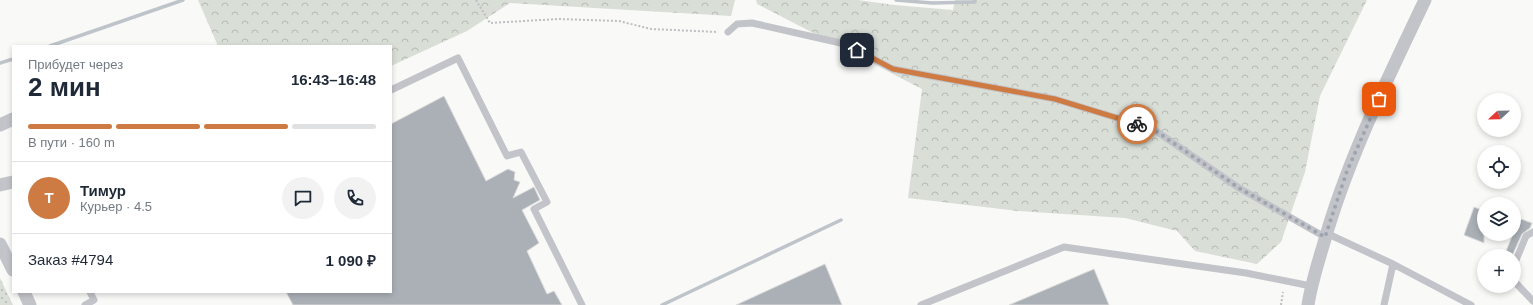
<!DOCTYPE html>
<html lang="ru">
<head>
<meta charset="utf-8">
<style>
	body { margin:0; font-family:Helvetica,sans-serif; background:#f2f2f3; color:#1f2937; height:100vh; display:flex; flex-direction:column; font-size:15px; white-space:nowrap }
	* { box-sizing:border-box; margin:0 }
	p { font-size:13px; color:#747a83 }
	.icon { flex:none; width:22px; height:22px; fill:none; stroke:currentColor; stroke-width:2; stroke-linecap:round; stroke-linejoin:round }
	.map { position:relative; flex:1; overflow:hidden }
	.details { position:absolute; left:12px; top:45px; width:380px; height:248px; display:flex; flex-direction:column; background:#fff; border-radius:0px; box-shadow:0 2px 6px #0003 }
	.details>* { flex:none }
	.needle { width:26px; rotate:248deg }
	.controls { position:absolute; left:1477px; top:93px; display:grid; gap:8px }
	.controls a { display:grid; place-items:center; width:44px; height:44px; border-radius:50%; background:#fff; box-shadow:0 2px 6px #0003; font-size:20px }
	.pin { position:absolute; display:grid; place-items:center; width:34px; height:34px; color:#fff; margin:-17px; border-radius:8px; box-shadow:0 2px 6px #0006 }
	.courier { position:absolute; display:grid; place-items:center; width:40px; height:40px; margin:-20px; border:3px solid #ce7b43; border-radius:50%; background:#fff; color:#222; box-shadow:0 1px 5px #0007 }
	.headline em { font-style:normal; font-weight:800 }
	.headline div { display:flex; flex-direction:column-reverse }
	.headline { display:flex; align-items:center; justify-content:space-between; height:68px; padding:0 16px }
	h1 { font-size:26px; font-weight:800; line-height:30px }
	.bar { display:grid; grid-template-columns:repeat(4,1fr); gap:6px 4px; align-content:center; height:48px; padding:0 16px }
	.bar i { height:5px; border-radius:3px; background:#e0e1e3 }
	.bar .active { background:#ce7b43 }
	.bar p { grid-column:span 4 }
	.line { display:flex; align-items:center; gap:10px; padding:0 16px; border-top:1px solid #e0e1e3 }
	.line div { flex:1 }
	.round { display:grid; place-items:center; flex:none; width:42px; height:42px; border-radius:21px; background:#f2f2f3 }
	.map>svg:first-child { display:block }
	.grass { fill:url(#grass-dots) }
	.forest { fill:url(#forest-crowns) }
	.lines { fill:none; stroke-linecap:round; stroke-linejoin:round }
	.stream { stroke:#bec4ca; stroke-width:3.5 }
	.building { fill:#abb0b7; stroke:#dbdbda }
	.path { stroke:#bcbec1; stroke-width:2; stroke-dasharray:2 2; stroke-linecap:butt }
	.service { stroke:#c2c4c9; stroke-width:7 }
	.minor { stroke:#c2c4c9; stroke-width:13 }
	.done { stroke:#9da4ad; stroke-width:4; stroke-dasharray:0 7.2 }
	.route { stroke:#ce7b43; stroke-width:5 }
</style>
</head>
<body>
<div class="map">
<svg width="1533" height="305" viewBox="0 0 1533 305">
	<defs>
		<pattern id="grass-dots" width="8" height="8" patternUnits="userSpaceOnUse"><rect width="8" height="8" fill="#d9ded7"/><path d="M2 2h.1M6 6h.1" fill="none" stroke="#b4b9b4" stroke-width="1.8" stroke-linecap="round"/></pattern>
		<pattern id="forest-crowns" width="20" height="18" patternUnits="userSpaceOnUse"><rect width="20" height="18" fill="#d9ded7"/><path d="M2 6a3 3 0 1 1 6 0M12 15a3 3 0 1 1 6 0" fill="none" stroke="#b4b9b4"/></pattern>
	</defs>
	<rect width="100%" height="100%" fill="#f9f9f8"/>
	<path class="grass" d="M0 278 13 305H0Z"/>
	<path class="forest" d="M198 0H735L731 16 510 3 467 31 391 66V46H218Z
		M756 0H858L894 5 953 10 955 0H1367L1320 96 1305 172 1281 242 1257 264 1195 251 1177 231 1125 218 1018 211 908 198 922 89 757 4Z"/>
	<g class="lines">
		<path class="stream" d="M896 0 932 3 975 2V0
			M50 46 183 0
			M0 63 13 59
			M662 305 841 220"/>
	</g>
	<path class="building" d="M444 96 486 181 508 169 515 172 514 180 520 182 513 198 534 187 540 200 522 210 539 243 527 251 547 294 554 291 562 305H293L286 292H391V124Z
		M1474 207 1484 211V243L1464 235Z
		M1518 218 1532 223 1530 228 1522 234 1512 256H1504L1513 234H1514Z
		M825 264 842 305H736Z
		M1094 269 1109 305H1009Z"/>
	<g class="lines">
		<path class="path" d="M476 0 490 23 558 19 619 21 651 29 718 32
			M1281 305 1283 292"/>
		<path class="service" d="M728 32 737 24 752 23 845 44 893 69 1055 99 1153 129 1239 188 1325 237
			M391 90 458 58 507 156 521 152 547 202 534 209 582 305
			M1326 233 1393 264 1471 305
			M1514 265 1526 236 1533 232
			M1514 281 1533 301
			M85 305 94 300 90 292
			M921 305 1064 247 1246 273 1311 286
			M1384 305 1393 264"/>
		<path class="minor" d="M0 125 13 119
			M0 185 13 182
			M0 244 13 270
			M24 292 30 305
			M1308 305C1311 285 1317 266 1323 246 1347 160 1387 80 1425 0"/>
	</g>
	<g class="lines">
		<path class="done" d="M1137 124 1153 129 1239 188 1325 237 1347 171 1379 99"/>
		<path class="route" d="M857 50 893 69 1055 99 1137 124"/>
	</g>
</svg>
<div class="controls">
<a><svg class="needle" viewBox="-14 -14 28 28"><path d="M0-13l5 13h-10z" fill="#e53935"/><path d="M0 13l5-13h-10z" fill="#747a83"/></svg></a>
<a><svg class="icon" aria-label="locate" viewBox="0 0 24 24"><circle cx="12" cy="12" r="6"/><path d="M12 2v4M12 18v4M2 12h4M18 12h4"/></svg></a>
<a><svg class="icon" aria-label="layers" viewBox="0 0 24 24"><path d="M12 4l9 5-9 5-9-5zM3 14l9 5 9-5"/></svg></a>
<a>+</a>
</div>
<div class="pin" style="left:1379px;top:99px;background:#ea580c"><svg class="icon" aria-label="bag" viewBox="0 0 24 24"><path d="M5 8h14l-1 12H6zM9 8a3 3 0 0 1 6 0"/></svg></div>
<div class="pin" style="left:857px;top:50px;background:#1f2937"><svg class="icon" aria-label="home" viewBox="0 0 24 24"><path d="M3 11l9-7 9 7M6 9v11h12V9"/></svg></div>
<div class="courier" style="left:1137px;top:124px"><svg class="icon" aria-label="bike" viewBox="0 0 24 24"><circle cx="6" cy="16" r="4"/><circle cx="18" cy="16" r="4"/><path d="M6 16l4-8h5l3 8M10 8l3 8H6M13 5h3"/></svg></div>
<section class="details">
<div class="headline"><div><h1>2 мин</h1><p>Прибудет через</p></div><em>16:43–16:48</em></div>
<div class="bar"><i class="active"></i><i class="active"></i><i class="active"></i><i></i><p>В пути · 160 m</p></div>
<div class="line" style="height:72px"><b class="round" style="background:#ce7b43;color:#fff">Т</b><div><b>Тимур</b><p>Курьер · 4.5</p></div><a class="round"><svg class="icon" aria-label="chat" viewBox="0 0 24 24"><path d="M4 5h16v11H9l-5 4z"/></svg></a><a class="round"><svg class="icon" aria-label="phone" viewBox="0 0 24 24"><path d="M5 4h4l2 5-3 2q2 4 5 5l2-3 5 2v4C11 20 4 13 5 4z"/></svg></a></div>
<div class="line" style="height:52px"><div>Заказ #4794</div><b>1 090 ₽</b></div>
</section>
</div>
</body>
</html>
